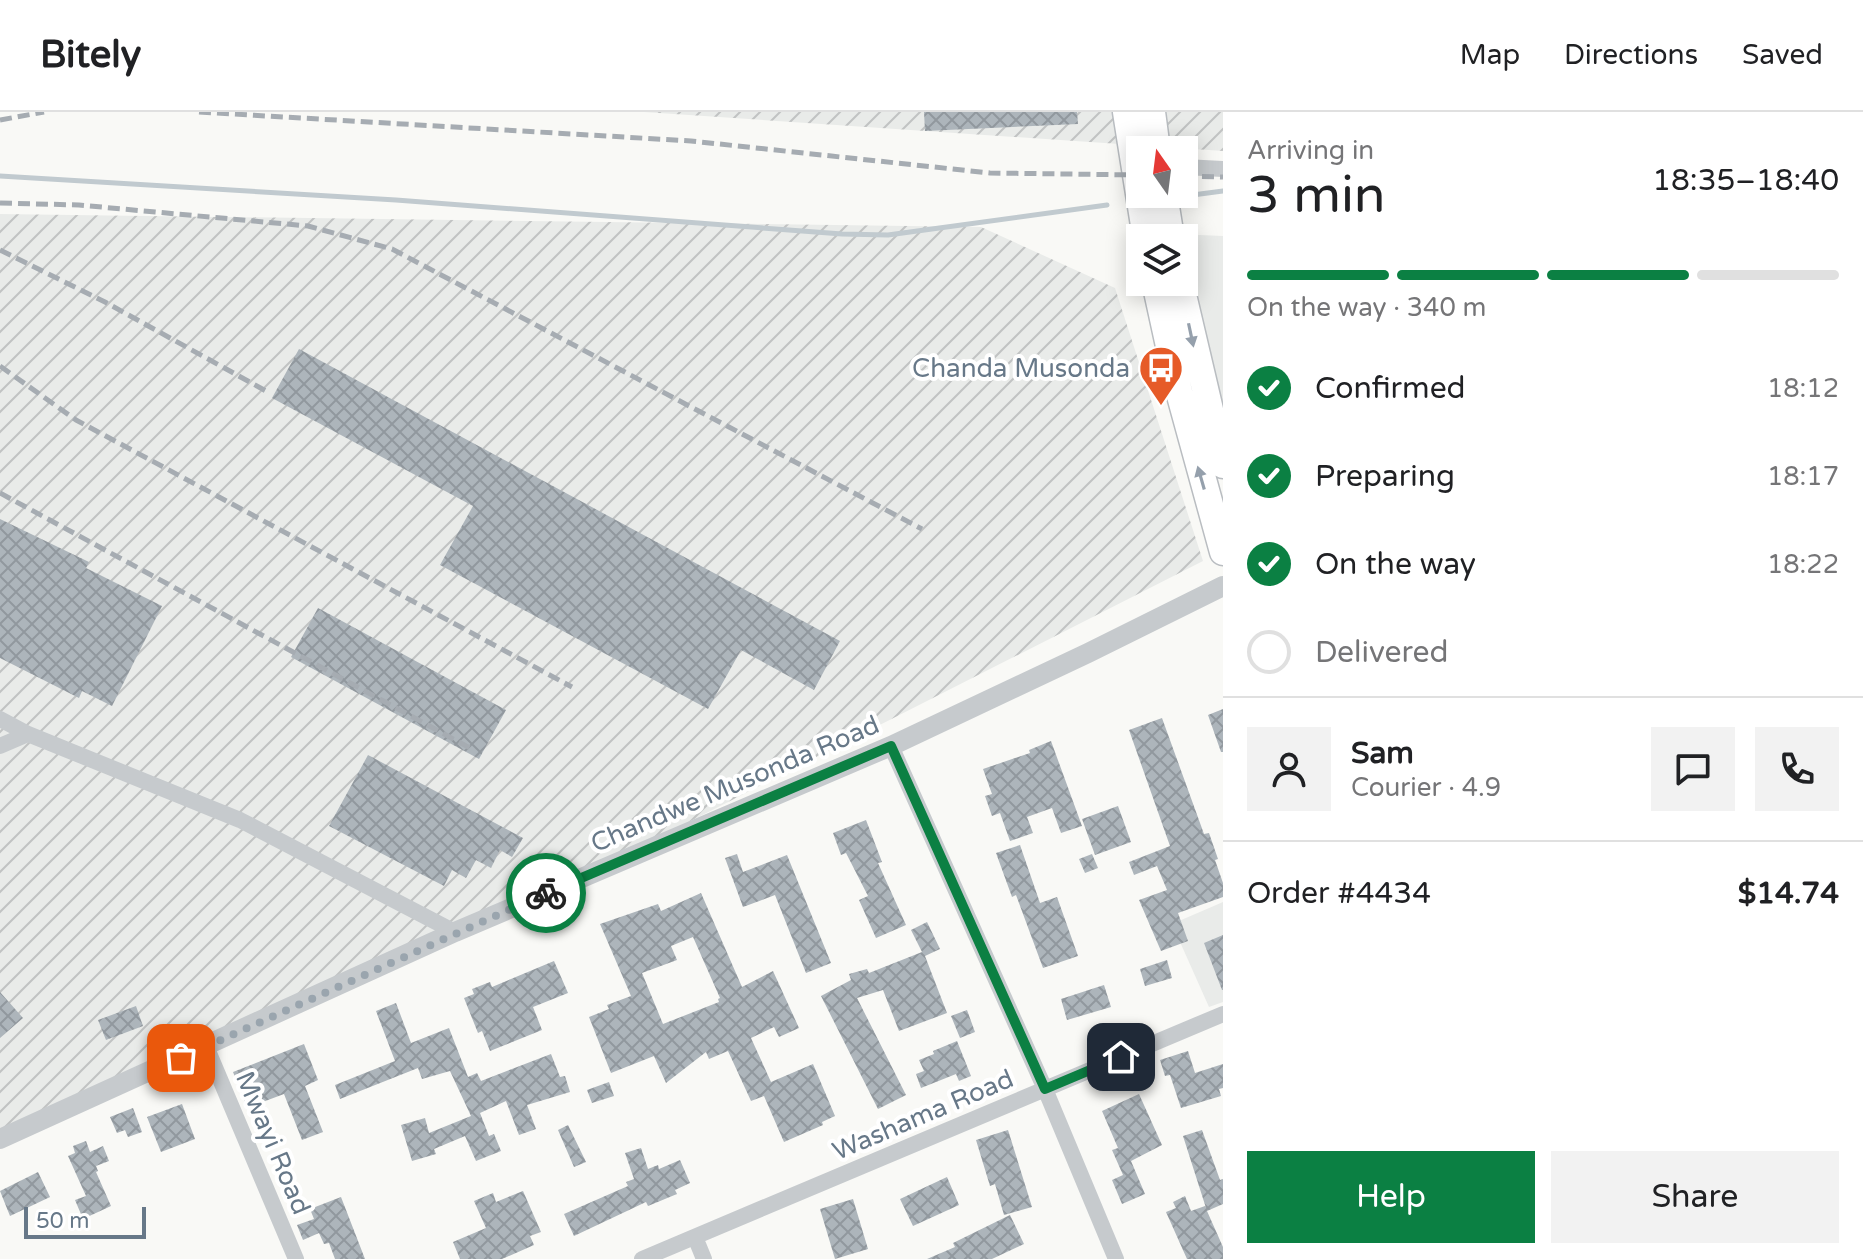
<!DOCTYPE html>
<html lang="en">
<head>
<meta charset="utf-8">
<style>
	body { margin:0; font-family:"Varela Round",sans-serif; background:#f2f2f2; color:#202124; height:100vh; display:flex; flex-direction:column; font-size:30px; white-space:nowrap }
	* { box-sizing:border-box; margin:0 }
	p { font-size:26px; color:#757577 }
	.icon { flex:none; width:44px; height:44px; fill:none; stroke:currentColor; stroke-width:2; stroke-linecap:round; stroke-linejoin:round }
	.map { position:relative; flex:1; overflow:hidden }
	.details { display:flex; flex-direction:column; background:#fff; width:640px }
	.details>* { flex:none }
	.needle { width:52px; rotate:346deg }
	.tools { position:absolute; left:1126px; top:24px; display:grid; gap:16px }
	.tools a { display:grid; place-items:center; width:72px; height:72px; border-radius:0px; background:#fff; box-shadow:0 4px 20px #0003; font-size:40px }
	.scale { position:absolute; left:24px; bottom:20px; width:122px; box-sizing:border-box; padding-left:8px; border:4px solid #677888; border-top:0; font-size:22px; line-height:28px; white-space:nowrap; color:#677888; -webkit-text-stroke:6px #fff; paint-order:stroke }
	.pin { position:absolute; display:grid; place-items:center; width:68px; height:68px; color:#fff; margin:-34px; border-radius:16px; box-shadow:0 4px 12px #0006 }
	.courier { position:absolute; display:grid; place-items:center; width:80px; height:80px; margin:-40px; border:6px solid #0b8043; border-radius:50%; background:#fff; color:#222; box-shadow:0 2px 10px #0007 }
	.summary em { font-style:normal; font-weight:600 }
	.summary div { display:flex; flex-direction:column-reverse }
	.summary { display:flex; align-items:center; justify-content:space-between; height:136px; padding:0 24px }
	h1 { font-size:52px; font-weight:600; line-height:60px }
	.bar { display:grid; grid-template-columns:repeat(4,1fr); gap:12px 8px; align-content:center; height:96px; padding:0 24px }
	.bar i { height:10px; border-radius:6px; background:#e0e0e0 }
	.bar .selected { background:#0b8043 }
	.bar p { grid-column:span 4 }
	.line { display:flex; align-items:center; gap:20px; padding:0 24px; border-top:2px solid #e0e0e0 }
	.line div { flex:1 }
	.round { display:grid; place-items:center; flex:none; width:84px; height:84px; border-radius:0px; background:#f2f2f2 }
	ol { padding:0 24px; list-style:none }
	li { display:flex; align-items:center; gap:24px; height:88px }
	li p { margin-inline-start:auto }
	li .icon { padding:8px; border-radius:50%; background:#0b8043; color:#fff; stroke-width:4 }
	li:last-child { color:#757577 }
	li i { width:44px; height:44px; border:4px solid #e0e0e0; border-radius:50% }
	.cta { display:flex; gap:16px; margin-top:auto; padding:16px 24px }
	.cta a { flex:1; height:92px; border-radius:0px; background:#0b8043; color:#fff; font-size:32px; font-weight:600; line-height:92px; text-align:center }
	.cta a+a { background:#f2f2f2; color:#202124 }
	header { display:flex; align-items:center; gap:48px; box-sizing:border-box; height:112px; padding:0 40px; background:#fff; border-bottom:2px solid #e0e0e0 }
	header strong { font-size:38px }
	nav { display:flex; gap:44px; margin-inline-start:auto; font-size:28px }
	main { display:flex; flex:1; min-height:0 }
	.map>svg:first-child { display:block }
	.built { fill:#e9ebe9 }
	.industrial { fill:url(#industrial-furrows) }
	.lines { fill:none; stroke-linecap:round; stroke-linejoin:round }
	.stream { stroke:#c1cacf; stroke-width:5 }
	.building { fill:url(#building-cross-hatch); fill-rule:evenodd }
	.primary-casing { stroke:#b9bdc1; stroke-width:29 }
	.minor { stroke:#c6cacd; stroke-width:16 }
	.tertiary { stroke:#c6cacd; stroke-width:20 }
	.primary { stroke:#fff; stroke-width:26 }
	.rail { stroke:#a6acb2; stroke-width:5; stroke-dasharray:12 6; stroke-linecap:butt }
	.oneway { fill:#95a0ac }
	.done { stroke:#9aa5ae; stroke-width:8; stroke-dasharray:0 14.4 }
	.route { stroke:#0b8043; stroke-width:10 }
	.labels { text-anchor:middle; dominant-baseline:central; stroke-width:8; stroke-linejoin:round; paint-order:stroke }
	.poi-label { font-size:26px; fill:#677888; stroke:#fff; text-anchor:end }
	.street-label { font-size:26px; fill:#677888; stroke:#fff }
</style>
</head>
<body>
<header>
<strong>Bitely</strong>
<nav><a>Map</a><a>Directions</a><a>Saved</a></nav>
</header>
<main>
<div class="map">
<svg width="1223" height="1147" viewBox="0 0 1223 1147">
	<defs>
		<pattern id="industrial-furrows" width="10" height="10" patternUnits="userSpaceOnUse" patternTransform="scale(2)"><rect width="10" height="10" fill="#e9ebe9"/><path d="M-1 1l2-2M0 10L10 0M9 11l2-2" fill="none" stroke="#c1c3c3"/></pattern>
		<pattern id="building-cross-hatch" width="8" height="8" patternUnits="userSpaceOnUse" patternTransform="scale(2)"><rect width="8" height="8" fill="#adb5bb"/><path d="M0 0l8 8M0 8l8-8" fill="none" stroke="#91989e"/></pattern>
	</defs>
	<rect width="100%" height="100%" fill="#f9f9f6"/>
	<path class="built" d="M1176 122 1223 124V298L1184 152V126H1177Z
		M1223 790V890L1209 895 1172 812Z"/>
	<path class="industrial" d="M644 0H1223V39Z
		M0 102 981 115 1115 176 1203 449 462 825 0 1033Z"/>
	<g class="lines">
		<path class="stream" d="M0 64 396 88 842 122 888 123 1107 93
			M1185 84 1223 79"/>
	</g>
	<path class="building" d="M924 0H1077L1078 12 925 19Z
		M299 237 840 529 814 578 741 538 708 597 440 453 473 394 272 286Z
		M0 407 89 450 86 456 162 494 112 594 82 579 79 586 0 546Z
		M318 496 506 598 479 647 291 545Z
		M1223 597V640H1221L1208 603Z
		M1162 606 1204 722 1209 721 1218 747 1215 748 1223 771V785L1178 801 1188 829 1161 839 1139 788 1167 778 1157 754 1134 763 1129 750 1170 734 1129 618Z
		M1051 629 1082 714 1061 721 1052 696 1027 705 1033 721 1010 729 1000 701 992 704 985 684 992 682 983 657 1030 641 1029 638Z
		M368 643 523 726 512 745 500 738 491 756 476 748 466 766 452 758 444 774 329 714Z
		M1118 694 1131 730 1095 743 1082 707Z
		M866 708 882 750 878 751 906 813 876 826 859 788 868 784 846 741 841 743 833 721Z
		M1020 733 1040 791 1057 785 1078 844 1043 856 1016 783 1012 785 996 741Z
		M737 742 743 760 787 743 831 851 806 861 775 783 743 795 725 746Z
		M1092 742 1098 756 1085 761 1079 747Z
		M701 781 742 875 773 859 799 916 779 925 774 915 751 926 771 970 813 952 835 1004 822 1010 823 1013 784 1030 764 984 751 989 728 939 709 947 706 940 666 971 654 944 611 961 589 905 609 897 607 893 631 884 600 812 658 792 661 799ZM693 825 720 886 718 887 719 890 663 912 642 861 677 848 671 834Z
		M927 810 940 837 925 844 947 901 899 919 883 878 857 886 906 983 878 997 821 884 851 868 849 862 867 857 869 861 922 840 911 818Z
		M1223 823V878H1222L1204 831Z
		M1167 848 1172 866 1145 874 1140 857Z
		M554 849 568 881 533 895 542 918 490 939 482 919 478 921 464 886 474 882 472 877 490 870 492 875Z
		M1104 873 1111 895 1067 908 1061 887Z
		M0 880 23 906 0 926Z
		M396 891 411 931 449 916 468 965 477 961 481 969 551 942 560 965 565 964 570 980 527 993 536 1017 519 1023 506 989 480 1001 489 1024 494 1022 501 1039 476 1049 465 1024 434 1037 436 1042 412 1049 401 1013 425 1006 429 1021 471 1004 450 959 422 967 418 956 340 987 335 973 395 949 376 899Z
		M136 894 143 914 106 928 98 908Z
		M967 898 975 920 960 926 951 904Z
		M957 929 971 964 959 969 956 962 921 976 916 962 924 959 919 948 934 942 933 939Z
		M304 932 318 968 305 974 323 1020 302 1028 284 982 247 996 233 960Z
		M1188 939 1195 961 1223 952V976L1219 977 1221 984 1181 996 1170 963 1165 964 1160 948Z
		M609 970 614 984 592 991 587 978Z
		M1139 982 1162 1033 1131 1049 1145 1082 1122 1092 1112 1068 1123 1063 1112 1038 1118 1036 1102 999Z
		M182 992 195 1027 161 1040 147 1005Z
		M133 996 142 1020 128 1025 125 1018 117 1021 110 1005Z
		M568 1013 586 1050 574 1055 558 1018Z
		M1008 1018 1032 1095 1004 1103 995 1072 990 1074 976 1028Z
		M1202 1018 1220 1068 1223 1067V1092L1207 1099 1223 1135V1147H1187L1166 1100 1176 1096 1173 1090 1185 1084 1191 1099 1205 1094 1206 1096 1183 1024Z
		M86 1029 90 1040 103 1034 109 1049 96 1054 98 1059 96 1060 111 1094 83 1107 75 1088 86 1084 68 1044 75 1041 73 1034Z
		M641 1036 648 1057 658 1053 659 1057 680 1048 690 1071 675 1078 677 1082 648 1094 646 1090 574 1124 564 1102 628 1074 626 1070 634 1067 625 1041Z
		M38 1060 50 1085 10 1104 0 1079Z
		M947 1065 959 1093 913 1114 900 1087Z
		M523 1079 541 1120 530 1124 534 1133 502 1147H460L453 1130 486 1116 474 1089 493 1081 496 1090Z
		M341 1085 365 1147H335L329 1131 324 1132 319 1121 303 1128 297 1113 314 1107 310 1097Z
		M853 1087 868 1137 835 1147 820 1097Z
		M1010 1103 1024 1132 992 1147H927L955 1135 953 1131Z"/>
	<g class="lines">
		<g class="primary-casing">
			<path id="primary" d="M1126 0 1146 126
				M1152 0 1157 38
				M1164 82 1171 126
				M1155 170 1179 280 1223 440
				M1180 170 1223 353"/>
		</g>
		<path class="minor" d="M1184 55 1223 57
			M0 607 28 622
			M0 634 28 622 240 708 455 820
			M891 634 1045 977 1116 1147
			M206 934 296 1147
			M695 1125 704 1147
			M642 1147 1223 902"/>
		<path class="tertiary" d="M0 1027 455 820 891 634 1088 541 1223 474"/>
		<use href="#primary" class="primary"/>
		<path class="rail" d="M199 0 691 29 990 61 1140 63
			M0 8 44 0
			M1184 64 1223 65
			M0 91 79 93 308 114 392 137 922 417
			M0 138 105 190 266 279
			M0 254 76 308 572 575
			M0 381 470 636"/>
	</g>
	<defs><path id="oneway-solid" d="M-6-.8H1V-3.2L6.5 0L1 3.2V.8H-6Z" transform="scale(2)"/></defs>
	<g class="oneway">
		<use href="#oneway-solid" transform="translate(1191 223) rotate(78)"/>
		<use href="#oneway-solid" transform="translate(1201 366) rotate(-106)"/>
	</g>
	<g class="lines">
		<path class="done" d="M181 946 546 781"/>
		<path class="route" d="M546 781 891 634 1045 977 1121 945"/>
	</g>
	<defs>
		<g id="bus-pin" transform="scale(2.3)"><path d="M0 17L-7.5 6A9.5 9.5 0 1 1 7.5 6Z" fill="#e65b28" stroke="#fff"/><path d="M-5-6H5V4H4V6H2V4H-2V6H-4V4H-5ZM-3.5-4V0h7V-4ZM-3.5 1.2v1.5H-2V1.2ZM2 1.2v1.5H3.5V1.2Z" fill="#fff"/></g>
	</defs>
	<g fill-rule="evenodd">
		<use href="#bus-pin" x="1161" y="256"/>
	</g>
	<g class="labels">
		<g class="poi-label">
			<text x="1130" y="256">Chanda Musonda</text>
		</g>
		<g class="street-label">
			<text transform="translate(735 672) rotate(-23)">Chandwe Musonda Road</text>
			<text transform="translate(923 1003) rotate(-23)">Washama Road</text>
			<text transform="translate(273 1031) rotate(67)">Mwayi Road</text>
		</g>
	</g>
</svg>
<div class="tools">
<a><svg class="needle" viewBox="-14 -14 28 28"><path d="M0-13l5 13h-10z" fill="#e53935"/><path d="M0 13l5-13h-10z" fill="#757577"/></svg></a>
<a><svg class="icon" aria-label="layers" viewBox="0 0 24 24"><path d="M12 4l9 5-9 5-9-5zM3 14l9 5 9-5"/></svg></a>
</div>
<div class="scale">50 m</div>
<div class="pin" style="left:181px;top:946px;background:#ea580c"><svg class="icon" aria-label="bag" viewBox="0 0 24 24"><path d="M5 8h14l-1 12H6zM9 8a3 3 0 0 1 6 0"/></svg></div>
<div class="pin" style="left:1121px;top:945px;background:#1f2937"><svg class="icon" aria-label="home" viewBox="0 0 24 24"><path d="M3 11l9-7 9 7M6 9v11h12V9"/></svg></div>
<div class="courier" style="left:546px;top:781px"><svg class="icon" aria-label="bike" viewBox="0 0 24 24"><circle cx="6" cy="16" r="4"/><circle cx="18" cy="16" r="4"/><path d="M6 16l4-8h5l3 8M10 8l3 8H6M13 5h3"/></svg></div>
</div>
<section class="details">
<div class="summary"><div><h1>3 min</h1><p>Arriving in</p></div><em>18:35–18:40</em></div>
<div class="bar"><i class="selected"></i><i class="selected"></i><i class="selected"></i><i></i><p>On the way · 340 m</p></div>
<ol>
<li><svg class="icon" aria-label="check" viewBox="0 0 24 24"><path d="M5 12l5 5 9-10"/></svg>Confirmed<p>18:12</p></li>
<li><svg class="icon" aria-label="check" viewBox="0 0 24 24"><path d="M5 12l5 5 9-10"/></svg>Preparing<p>18:17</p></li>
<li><svg class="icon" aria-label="check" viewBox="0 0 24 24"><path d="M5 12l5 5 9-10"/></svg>On the way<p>18:22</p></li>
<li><i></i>Delivered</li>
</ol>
<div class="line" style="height:144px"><a class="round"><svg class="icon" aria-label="person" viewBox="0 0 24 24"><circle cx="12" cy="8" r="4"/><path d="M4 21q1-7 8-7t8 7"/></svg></a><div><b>Sam</b><p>Courier · 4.9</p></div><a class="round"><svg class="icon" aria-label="chat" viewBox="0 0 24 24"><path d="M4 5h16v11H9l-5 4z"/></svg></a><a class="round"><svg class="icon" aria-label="phone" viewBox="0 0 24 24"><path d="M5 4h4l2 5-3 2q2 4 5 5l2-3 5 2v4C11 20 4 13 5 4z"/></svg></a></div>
<div class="line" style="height:104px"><div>Order #4434</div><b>$14.74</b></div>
<div class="cta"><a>Help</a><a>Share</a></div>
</section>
</main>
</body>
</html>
